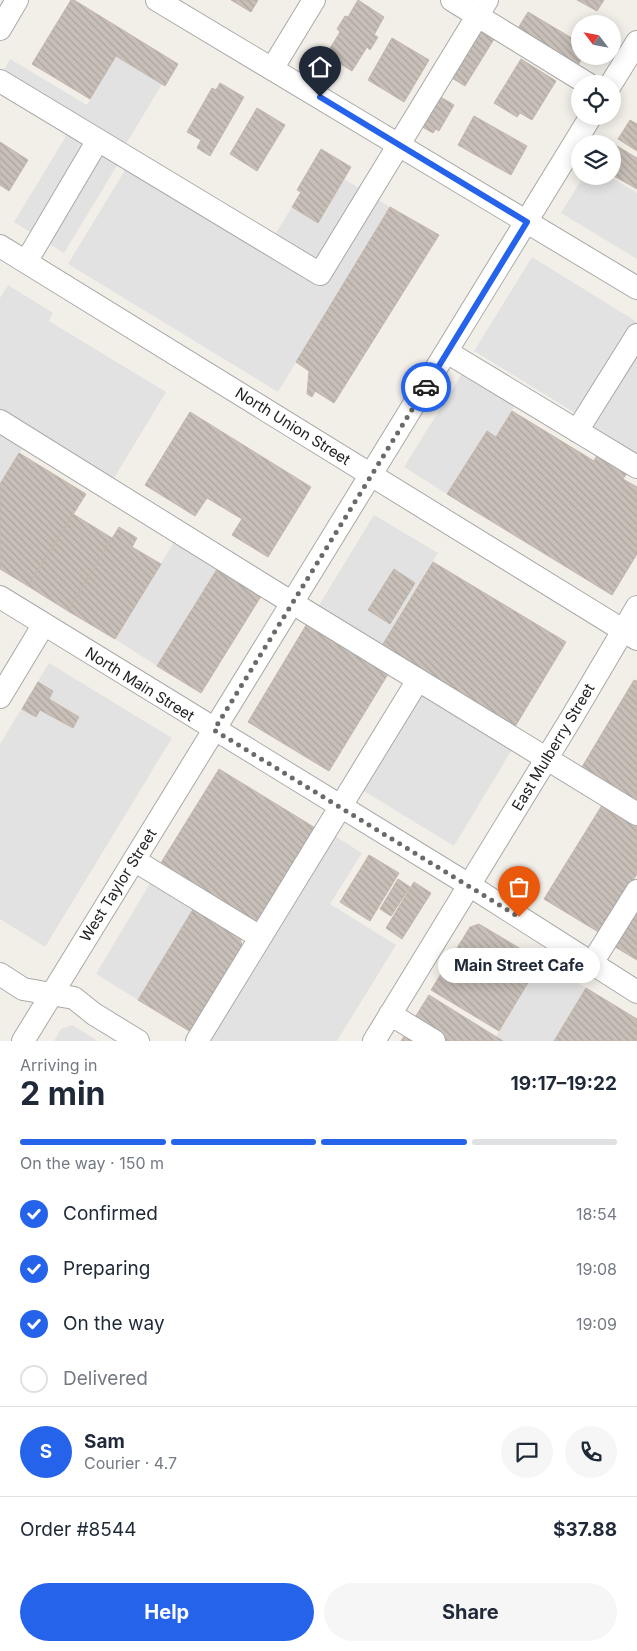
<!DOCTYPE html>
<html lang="en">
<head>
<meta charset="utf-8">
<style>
	body { margin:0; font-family:Inter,sans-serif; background:#f6f6f7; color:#1f2937; height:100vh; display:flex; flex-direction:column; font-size:19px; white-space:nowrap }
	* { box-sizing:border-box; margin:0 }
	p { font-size:16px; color:#747a83 }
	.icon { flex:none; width:28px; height:28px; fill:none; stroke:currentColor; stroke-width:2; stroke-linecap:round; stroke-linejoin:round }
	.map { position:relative; height:1041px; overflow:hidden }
	.sheet { display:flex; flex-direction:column; background:#fff; flex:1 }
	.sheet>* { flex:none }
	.needle { width:32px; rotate:302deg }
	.controls { position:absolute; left:571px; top:15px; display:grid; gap:10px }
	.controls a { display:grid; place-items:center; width:50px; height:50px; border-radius:50%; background:#fff; box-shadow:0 2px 12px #0003; font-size:25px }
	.pin { position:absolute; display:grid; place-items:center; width:42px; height:42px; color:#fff; margin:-51px -21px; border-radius:50% 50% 50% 0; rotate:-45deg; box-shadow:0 0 5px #0007 }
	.pin .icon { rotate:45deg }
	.courier { position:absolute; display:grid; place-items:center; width:50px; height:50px; margin:-25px; border:4px solid #2563eb; border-radius:50%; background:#fff; color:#222; box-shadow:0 1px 6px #0007 }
	.bubble { position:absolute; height:35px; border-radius:18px; background:#fff; box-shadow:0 2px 12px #0003; font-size:16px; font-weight:700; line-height:35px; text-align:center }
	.head em { font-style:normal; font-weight:700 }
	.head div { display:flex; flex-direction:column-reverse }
	.head { display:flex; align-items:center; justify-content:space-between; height:85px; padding:0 20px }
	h1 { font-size:32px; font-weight:700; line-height:38px }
	.bar { display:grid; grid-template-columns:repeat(4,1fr); gap:8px 5px; align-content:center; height:60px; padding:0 20px }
	.bar i { height:6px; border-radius:4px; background:#e0e1e3 }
	.bar .selected { background:#2563eb }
	.bar p { grid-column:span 4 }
	.line { display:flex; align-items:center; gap:12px; padding:0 20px; border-top:1px solid #e0e1e3 }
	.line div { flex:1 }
	.round { display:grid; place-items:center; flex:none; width:52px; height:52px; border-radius:26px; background:#f6f6f7 }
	ol { padding:0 20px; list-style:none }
	li { display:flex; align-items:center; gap:15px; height:55px }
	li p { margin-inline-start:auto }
	li .icon { padding:5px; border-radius:50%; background:#2563eb; color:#fff; stroke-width:4 }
	li:last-child { color:#747a83 }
	li i { width:28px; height:28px; border:2px solid #e0e1e3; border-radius:50% }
	.button { display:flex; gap:10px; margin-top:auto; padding:10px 20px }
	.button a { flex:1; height:58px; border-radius:30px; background:#2563eb; color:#fff; font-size:20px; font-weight:700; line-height:58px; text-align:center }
	.button a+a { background:#f6f6f7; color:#1f2937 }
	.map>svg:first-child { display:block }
	.parking { fill:#e2e2e2 }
	.building { fill:url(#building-back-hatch); stroke:#c4b6ab }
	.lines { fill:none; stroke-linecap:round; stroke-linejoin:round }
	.minor-casing { stroke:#a9a9a9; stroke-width:24 }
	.minor { stroke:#fff; stroke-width:22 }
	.done { stroke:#6b6a68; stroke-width:5; stroke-dasharray:0 9 }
	.route { stroke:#2563eb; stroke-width:6 }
	.labels { text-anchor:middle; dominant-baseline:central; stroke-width:4; stroke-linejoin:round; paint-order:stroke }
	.street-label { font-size:15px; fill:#222; stroke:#fff }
</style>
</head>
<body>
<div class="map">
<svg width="637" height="1041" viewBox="0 0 637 1041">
	<defs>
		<pattern id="building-back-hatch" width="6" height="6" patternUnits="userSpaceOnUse" patternTransform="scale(1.25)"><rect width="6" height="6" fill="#c7bfb8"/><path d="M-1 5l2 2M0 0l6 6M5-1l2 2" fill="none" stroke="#aba49e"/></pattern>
	</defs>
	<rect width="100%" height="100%" fill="#f2efe9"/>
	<path class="parking" d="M116 56 162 84 123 149 1 75 10 59 87 105Z
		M68 133 118 164 64 253 14 222Z
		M133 157 271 241 292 207 318 223 344 179 390 207 278 392 68 264Z
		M584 176H609L637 193V259L561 213Z
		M532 257 637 322 580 416 474 351Z
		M8 285 53 313 49 321 166 392 111 483 0 416V298Z
		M637 348V458L588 428Z
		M465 369 517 402 496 437 487 431 447 494 404 467Z
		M0 431 24 446 0 484Z
		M374 515 438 553 380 649 316 610Z
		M176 539 219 566 157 666 115 639Z
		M49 663 172 738 45 947 0 919V744Z
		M419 690 513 748 454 846 359 788Z
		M333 835 362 853 330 904 396 945 337 1041H205Z
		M152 880 195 906 138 1000 96 974Z
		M541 961 586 988 554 1041H503L496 1037Z
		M72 1025 98 1041H54L61 1029Z"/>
	<path class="building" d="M71 0H74L178 64 165 86 116 56 90 99 32 64Z
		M231 0H258L251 12Z
		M358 0 384 17 374 35 378 37 370 50 367 47 352 71 326 55 340 32 337 29 345 16 348 17Z
		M577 0H604L597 11Z
		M528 12 580 43V56H583L576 69 515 33Z
		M478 25 496 36 465 86 447 75Z
		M392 38 429 60 404 102 368 80Z
		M521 59 556 81 532 120 520 113 517 117 494 103Z
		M220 83 244 97 210 156 197 148 201 140 187 132 212 88 216 90Z
		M434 93 454 105 439 131 436 129 433 133 419 125Z
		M257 108 285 125 257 171 230 154Z
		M474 116 527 146 511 175 458 145Z
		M630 120 637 124V151L618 139Z
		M0 142 28 160 9 191 0 185Z
		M612 143 637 158V189L612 175Z
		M321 149 351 167 318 223 292 207 301 192 297 190Z
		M390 207 439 235 334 403 315 391 312 397 307 394 309 371 296 362Z
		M512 411 594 461 597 455 627 473 623 479 637 487V554L612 595 447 494 487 431 496 437Z
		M190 412 311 487 268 557 232 535 242 519 207 498 195 516 145 485Z
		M19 453 86 494 28 586 0 569V484Z
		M73 514 112 538 68 611 28 586Z
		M119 527 137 538 132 547 161 564 115 639 68 611Z
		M433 562 566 642 513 730 380 649Z
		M219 566 263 593 201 693 157 666Z
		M394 569 415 583 390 624 368 610Z
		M308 622 390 671 329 771 248 722Z
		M634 680 637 681V807L579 772Z
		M38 682 53 691 49 699 79 717 73 728 40 710 36 717 22 709Z
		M219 769 317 829 263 918 250 922 159 866Z
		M604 802 637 822V874L600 933 544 899Z
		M369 855 399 873 370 921 340 902Z
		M398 879 410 887 391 916 380 909Z
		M414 882 431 893 402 939 386 928Z
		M637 904V960L612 945Z
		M195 906 238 932 243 948 191 1032 138 1000Z
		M479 924 541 961 499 1031 431 990 470 927Z
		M586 988 637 1019V1041H554Z
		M429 995 503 1041H443L412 1022Z
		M406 1033 420 1041H401Z"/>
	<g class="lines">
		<g class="minor-casing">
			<path id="minor" d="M157 0 637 288
				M452 0 588 84
				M0 29 17 0
				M272 69 314 0
				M0 81 320 274 487 0
				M611 84 637 42
				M0 246 637 639
				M26 262 98 140
				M447 352 637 467
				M0 421 273 591 637 814
				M577 431 637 335
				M0 597 469 885 637 992
				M0 697 44 624
				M134 860 260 937
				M592 963 637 891
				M0 974 23 989 74 998 94 1014 138 1041
				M390 1014 434 1041
				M23 1041 591 116
				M197 1041 418 680
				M374 1041 572 717 637 607"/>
		</g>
		<use href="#minor" class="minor"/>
	</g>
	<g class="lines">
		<path class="done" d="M426 387 214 730 519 917"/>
		<path class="route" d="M320 97 527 222 426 387"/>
	</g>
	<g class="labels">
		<g class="street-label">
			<text transform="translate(293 426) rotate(32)">North Union Street</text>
			<text transform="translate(140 684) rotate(32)">North Main Street</text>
			<text transform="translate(553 747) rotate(-59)">East Mulberry Street</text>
			<text transform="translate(118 885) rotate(-58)">West Taylor Street</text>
		</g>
	</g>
</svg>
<div class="controls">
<a><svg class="needle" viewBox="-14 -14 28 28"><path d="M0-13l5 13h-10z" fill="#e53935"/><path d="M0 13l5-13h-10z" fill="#747a83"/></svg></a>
<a><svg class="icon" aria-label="locate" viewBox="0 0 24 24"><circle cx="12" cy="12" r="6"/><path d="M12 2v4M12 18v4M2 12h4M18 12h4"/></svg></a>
<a><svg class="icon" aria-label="layers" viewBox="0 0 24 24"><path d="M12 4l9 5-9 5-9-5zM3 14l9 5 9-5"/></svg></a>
</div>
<div class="pin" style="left:519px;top:917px;background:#ea580c"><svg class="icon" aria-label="bag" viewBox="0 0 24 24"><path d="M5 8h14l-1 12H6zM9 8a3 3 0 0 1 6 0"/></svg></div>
<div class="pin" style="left:320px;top:97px;background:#1f2937"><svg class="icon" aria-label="home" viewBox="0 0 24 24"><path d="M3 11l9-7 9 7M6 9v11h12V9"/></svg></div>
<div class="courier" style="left:426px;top:387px"><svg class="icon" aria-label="car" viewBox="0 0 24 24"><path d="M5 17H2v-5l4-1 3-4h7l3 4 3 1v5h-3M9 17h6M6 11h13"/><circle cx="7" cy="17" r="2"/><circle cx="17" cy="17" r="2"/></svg></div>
<div class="bubble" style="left:438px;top:948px;width:162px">Main Street Cafe</div>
</div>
<section class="sheet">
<div class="head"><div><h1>2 min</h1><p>Arriving in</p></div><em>19:17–19:22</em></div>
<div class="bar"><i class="selected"></i><i class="selected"></i><i class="selected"></i><i></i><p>On the way · 150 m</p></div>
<ol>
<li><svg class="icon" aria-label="check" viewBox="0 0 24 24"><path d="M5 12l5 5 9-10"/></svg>Confirmed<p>18:54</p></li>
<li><svg class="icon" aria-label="check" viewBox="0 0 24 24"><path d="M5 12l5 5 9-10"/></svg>Preparing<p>19:08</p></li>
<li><svg class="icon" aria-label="check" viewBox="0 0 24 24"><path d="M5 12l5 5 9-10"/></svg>On the way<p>19:09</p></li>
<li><i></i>Delivered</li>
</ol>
<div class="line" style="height:90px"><b class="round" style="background:#2563eb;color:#fff">S</b><div><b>Sam</b><p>Courier · 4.7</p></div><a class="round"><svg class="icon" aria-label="chat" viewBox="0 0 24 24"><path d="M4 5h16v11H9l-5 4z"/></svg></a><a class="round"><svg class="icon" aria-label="phone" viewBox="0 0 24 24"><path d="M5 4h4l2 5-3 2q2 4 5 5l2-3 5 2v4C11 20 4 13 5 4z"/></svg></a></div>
<div class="line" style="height:65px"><div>Order #8544</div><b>$37.88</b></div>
<div class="button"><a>Help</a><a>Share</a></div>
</section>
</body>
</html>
